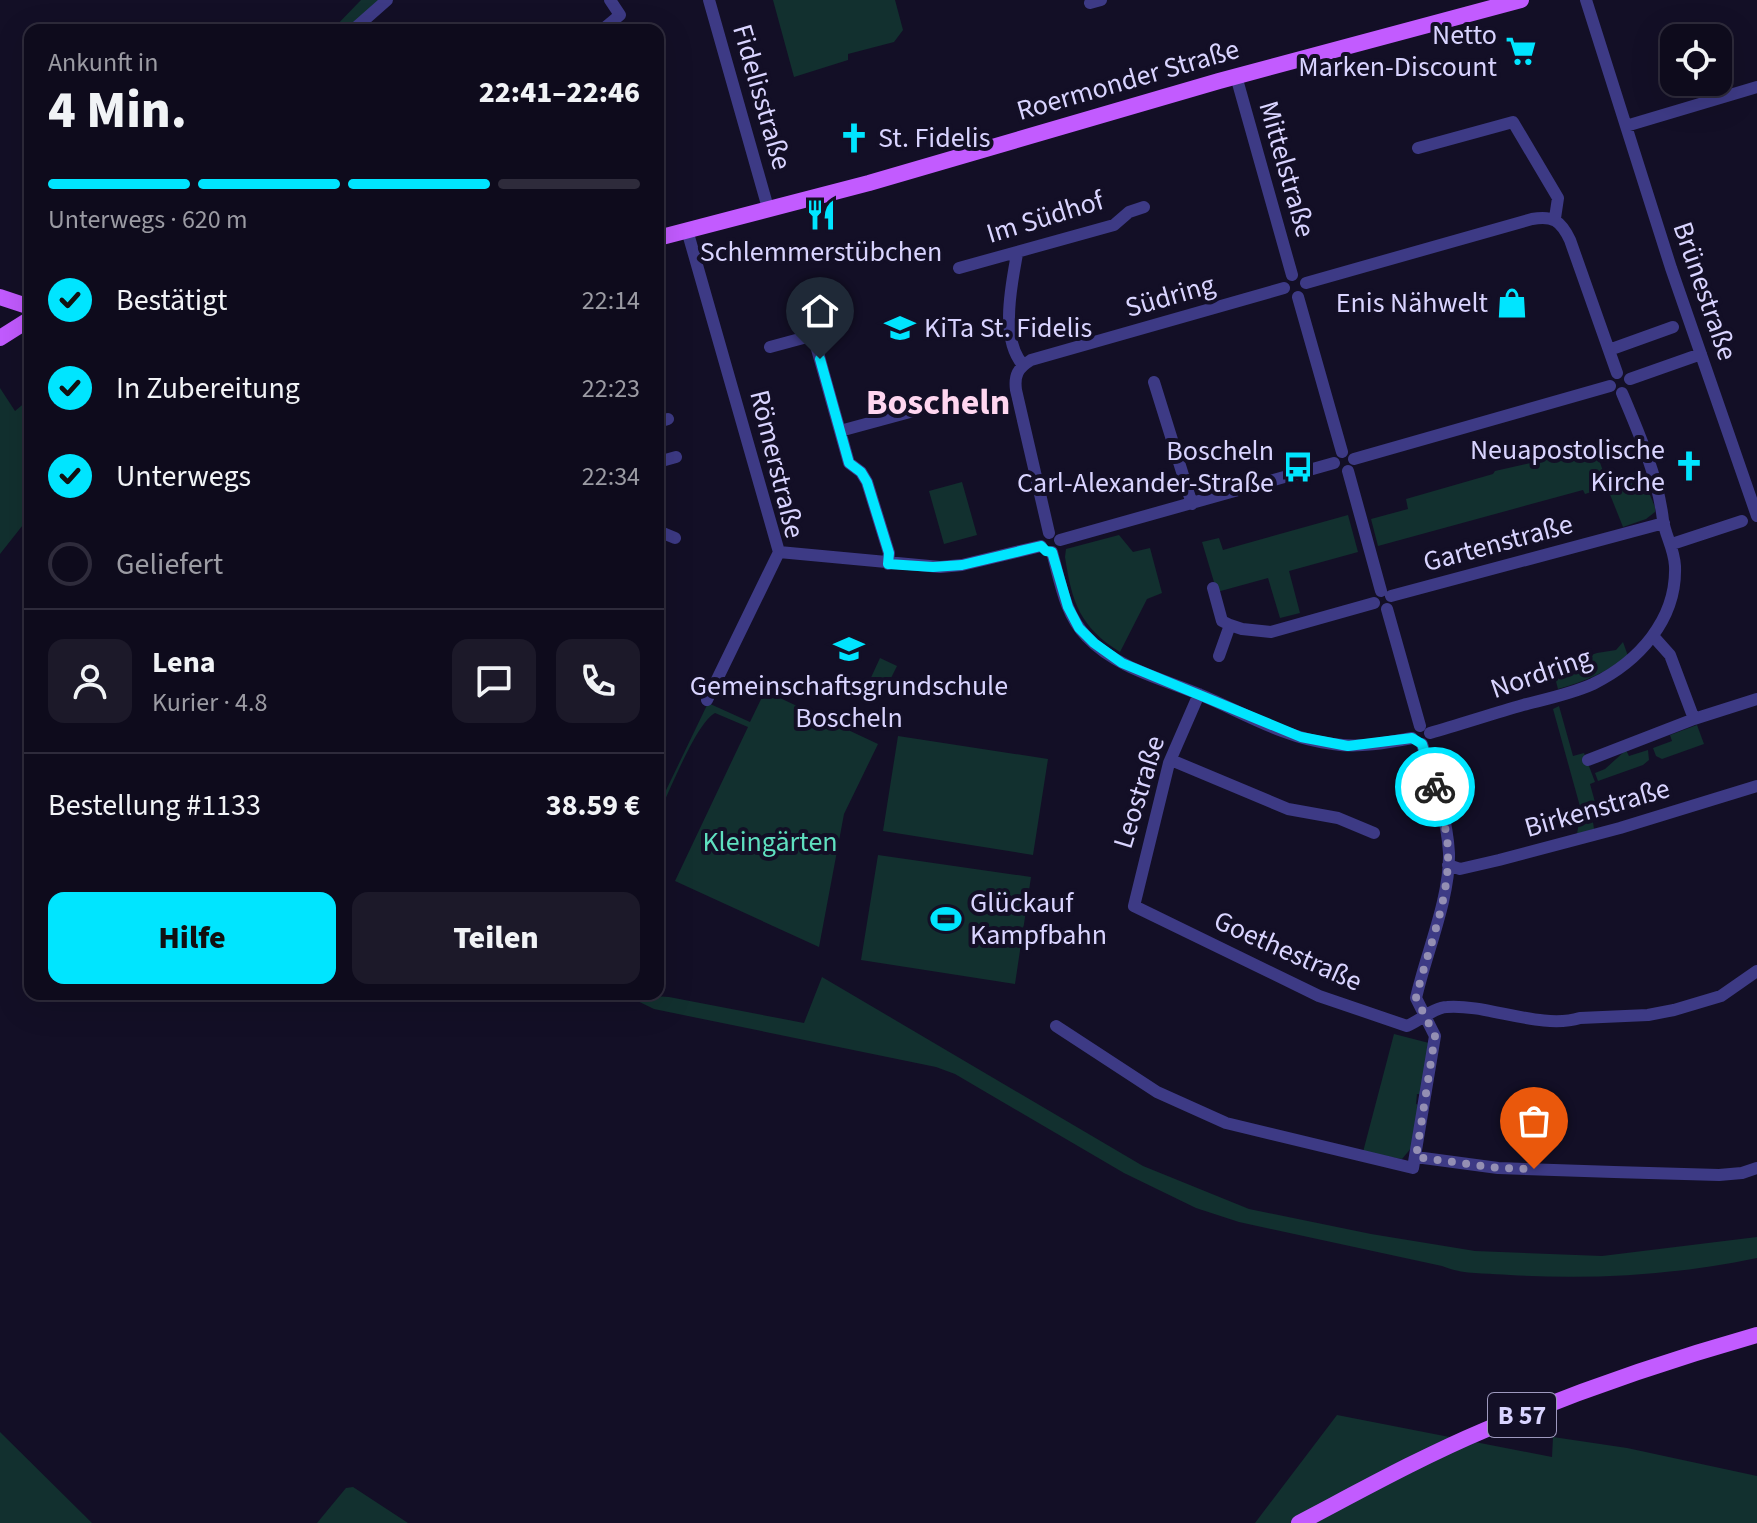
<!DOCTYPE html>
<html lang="de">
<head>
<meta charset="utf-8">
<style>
	body { margin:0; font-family:"Source Sans 3",sans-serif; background:#1c1929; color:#f1f3f6; height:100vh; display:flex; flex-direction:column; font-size:30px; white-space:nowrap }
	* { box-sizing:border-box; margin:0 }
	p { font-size:26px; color:#9b9ba3 }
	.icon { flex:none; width:44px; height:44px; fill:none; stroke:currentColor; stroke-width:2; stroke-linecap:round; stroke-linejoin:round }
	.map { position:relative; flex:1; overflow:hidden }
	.side { position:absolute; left:24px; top:24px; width:640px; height:976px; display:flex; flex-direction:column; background:#0e0b1c; border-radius:16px; box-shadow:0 8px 32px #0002,0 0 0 2px #2e2b3b }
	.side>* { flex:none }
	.fabs { position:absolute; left:1660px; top:24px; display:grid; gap:16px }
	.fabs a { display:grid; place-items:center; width:72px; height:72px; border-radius:16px; background:#0e0b1c; box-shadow:0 8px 32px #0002,0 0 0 2px #2e2b3b; font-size:40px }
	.pin { position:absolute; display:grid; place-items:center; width:68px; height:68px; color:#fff; margin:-82px -34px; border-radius:50% 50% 50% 0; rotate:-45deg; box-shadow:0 0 8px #0007 }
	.pin .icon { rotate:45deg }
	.courier { position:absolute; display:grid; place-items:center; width:80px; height:80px; margin:-40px; border:6px solid #00e5ff; border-radius:50%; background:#fff; color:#222; box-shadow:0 2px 10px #0007 }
	.headline em { font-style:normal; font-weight:800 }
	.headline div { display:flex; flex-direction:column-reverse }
	.headline { display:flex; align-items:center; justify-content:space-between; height:136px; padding:0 24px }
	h1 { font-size:52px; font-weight:800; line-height:60px }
	.bar { display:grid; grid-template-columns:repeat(4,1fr); gap:12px 8px; align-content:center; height:96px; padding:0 24px }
	.bar i { height:10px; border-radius:6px; background:#2e2b3b }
	.bar .active { background:#00e5ff }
	.bar p { grid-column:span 4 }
	.line { display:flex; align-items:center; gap:20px; padding:0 24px; border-top:2px solid #2e2b3b }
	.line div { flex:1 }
	.round { display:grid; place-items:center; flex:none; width:84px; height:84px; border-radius:16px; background:#1c1929 }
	ol { padding:0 24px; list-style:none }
	li { display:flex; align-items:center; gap:24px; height:88px }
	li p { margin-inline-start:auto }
	li .icon { padding:8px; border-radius:50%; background:#00e5ff; color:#111; stroke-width:4 }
	li:last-child { color:#9b9ba3 }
	li i { width:44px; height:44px; border:4px solid #2e2b3b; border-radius:50% }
	.cta { display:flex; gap:16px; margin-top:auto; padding:16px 24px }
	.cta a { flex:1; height:92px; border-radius:16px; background:#00e5ff; color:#111; font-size:32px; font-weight:800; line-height:92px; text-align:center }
	.cta a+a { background:#1c1929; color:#f1f3f6 }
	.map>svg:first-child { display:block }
	.green { fill:#12302f }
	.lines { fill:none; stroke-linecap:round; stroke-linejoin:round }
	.minor { stroke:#3d3a85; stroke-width:12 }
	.major { stroke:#c25bff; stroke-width:16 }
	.done { stroke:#948fb3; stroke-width:8; stroke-dasharray:0 14.4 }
	.route { stroke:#00e5ff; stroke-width:10 }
	.labels { text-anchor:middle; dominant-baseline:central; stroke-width:8; stroke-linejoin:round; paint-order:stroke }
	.shield { fill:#130f26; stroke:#9e99be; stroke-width:2 }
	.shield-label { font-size:26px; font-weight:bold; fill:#d9d4ff }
	.poi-label { font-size:28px; fill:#d9d4ff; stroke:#130f26; text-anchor:end }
	.street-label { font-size:28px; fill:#d9d4ff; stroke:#130f26 }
	.park-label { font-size:28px; fill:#5fe0c0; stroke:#130f26 }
	.district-label { font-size:36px; font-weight:bold; fill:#ffd6f0; stroke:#130f26 }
</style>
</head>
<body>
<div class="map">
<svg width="1757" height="1523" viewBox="0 0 1757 1523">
	<rect width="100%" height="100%" fill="#130f26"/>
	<path class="green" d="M361 0H380L346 30H332Z
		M773 0H895L903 30 894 42 848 54V60L794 77Z
		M0 388 15 411 27 401 30 407V516L0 554Z
		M1594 446 1607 482 1640 471 1655 507V512L1646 519 1623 527 1607 487 1585 494 1583 490 1378 546 1371 519 1408 509 1406 499 1493 474 1495 471 1566 455Z
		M962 482 977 535 944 544 929 491Z
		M1348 515 1358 552 1289 571 1300 613 1280 618 1268 578 1217 592 1202 542 1219 538 1223 550Z
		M1119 535 1133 552 1150 548 1162 593 1147 599 1120 652C1080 627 1072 603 1065 557L1066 549Z
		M1623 642 1628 656C1607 672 1583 682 1558 689L1553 670 1557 667 1597 653 1616 650Z
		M880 658 897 666 884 692 868 684Z
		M765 691 878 744 844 814 819 947 675 881 748 727 715 713C696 723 669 793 658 815V807L708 703 750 722Z
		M1559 706 1573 756 1584 753 1595 782 1590 784 1598 813 1592 815 1594 829 1577 834 1581 810 1553 709Z
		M1697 725 1704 744 1662 759 1656 756 1653 748 1672 741 1670 735Z
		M898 736 1048 759 1033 855 883 831Z
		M1626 750 1629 756 1648 750 1649 760 1643 765 1598 781 1595 773 1605 769Z
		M878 855 1031 877 1015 984 861 960Z
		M822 977 1143 1166 1249 1209 1371 1234 1475 1251 1602 1256 1757 1237V1258C1675 1275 1593 1280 1510 1275 1488 1273 1463 1275 1442 1266L1239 1222 1196 1208 1124 1173 955 1074 936 1067 654 1009 623 994 669 997 804 1023Z
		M1394 1034 1429 1043 1421 1094H1417L1416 1104 1419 1105 1412 1147 1402 1159 1363 1152Z
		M1337 1415 1552 1457 1553 1437 1627 1448 1757 1476V1523H1255Z
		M0 1432 92 1523H0Z
		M353 1487 408 1523H317L346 1488Z"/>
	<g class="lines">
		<path class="minor" d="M709 0 768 208
			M1586 0 1671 268 1757 516
			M1090 3 1101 0
			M353 30 387 0
			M602 30 620 15 610 0
			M1236 76 1292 275
			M1626 126 1757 87
			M1418 148 1513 122 1558 198 1555 218
			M687 230 779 552 707 700
			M1017 254C1011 287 1000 338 1023 365
			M959 268 1114 225 1129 212 1144 207
			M1306 283 1532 219C1553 215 1561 221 1570 240L1617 373
			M1298 297 1342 452
			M770 347 807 337 815 342 849 463 861 472 867 482 889 553 888 564
			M1609 350 1673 327
			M1630 379 1701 354
			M1154 382 1192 504
			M658 422 668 419
			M840 431 921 409
			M1354 459 1610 386
			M658 462 676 457
			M1348 471 1381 591
			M658 531 675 538
			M1049 533 1016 390C1014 375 1018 368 1031 360L1284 288
			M1060 540 1334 463
			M1672 544 1742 521
			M779 552 940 567 962 565 1041 546
			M1052 552C1060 581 1065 615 1087 637 1116 668 1163 679 1201 695 1244 713 1286 739 1333 744 1359 748 1386 743 1412 738
			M1213 588 1222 621 1230 625
			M1391 596 1664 523
			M1387 609 1420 726
			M1653 636 1670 655 1694 719
			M1219 656 1230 625 1242 629 1271 632 1374 603
			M1199 694 1169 763 1134 906 1319 996 1407 1026C1419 1021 1435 1007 1447 1007 1488 1004 1541 1030 1580 1018L1648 1015 1674 1010 1721 996 1757 971
			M1430 733C1461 724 1492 714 1523 705 1546 699 1571 694 1593 684 1638 662 1677 620 1675 566 1674 548 1665 535 1663 520 1658 477 1639 433 1622 393
			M1171 760 1288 809 1338 818 1374 833
			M1588 760 1694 719 1757 699
			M1448 865 1460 869 1499 860 1620 828 1757 786
			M1056 1026 1157 1092 1226 1123 1413 1168 1435 1036 1416 998C1426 953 1450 899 1449 853 1447 816 1433 778 1422 744
			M1416 1157 1498 1168 1614 1172 1719 1175 1742 1173 1757 1168"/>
		<path class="major" d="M658 238 869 183 1219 81 1521 0
			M0 297 30 307
			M0 338 30 319
			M1299 1523C1360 1491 1421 1457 1485 1430 1573 1393 1665 1361 1757 1335"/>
	</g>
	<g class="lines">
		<path class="done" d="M1435 787C1440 808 1448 831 1448 853 1449 902 1427 951 1416 998L1435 1036 1416 1157 1498 1168 1534 1169"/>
		<path class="route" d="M820 359 849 463 861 472 867 482 889 553 888 564 933 567 962 565 1041 546 1046 551 1052 552 1068 607 1079 628 1094 643 1122 663 1301 737 1348 746 1412 738 1422 744 1435 787"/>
	</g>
	<defs>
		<g id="supermarket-bare" transform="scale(2.4)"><path d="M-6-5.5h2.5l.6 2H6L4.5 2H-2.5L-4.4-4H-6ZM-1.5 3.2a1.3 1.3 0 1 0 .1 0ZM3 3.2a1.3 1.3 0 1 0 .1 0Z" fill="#00e5ff" stroke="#130f26" stroke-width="2.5" paint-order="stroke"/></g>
		<g id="church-bare" transform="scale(2.4)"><path d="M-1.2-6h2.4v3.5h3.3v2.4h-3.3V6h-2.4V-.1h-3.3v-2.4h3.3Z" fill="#00e5ff" stroke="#130f26" stroke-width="2.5" paint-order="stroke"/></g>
		<g id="restaurant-bare" transform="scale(2.4)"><path d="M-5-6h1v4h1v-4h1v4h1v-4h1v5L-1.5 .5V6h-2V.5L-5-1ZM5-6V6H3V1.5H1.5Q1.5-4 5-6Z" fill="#00e5ff" stroke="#130f26" stroke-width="2.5" paint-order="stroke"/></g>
		<g id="shop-bare" transform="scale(2.4)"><path d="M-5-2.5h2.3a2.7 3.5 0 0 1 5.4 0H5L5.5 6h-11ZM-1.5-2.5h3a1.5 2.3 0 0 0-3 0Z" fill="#00e5ff" stroke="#130f26" stroke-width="2.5" paint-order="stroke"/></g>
		<g id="school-bare" transform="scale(2.4)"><path d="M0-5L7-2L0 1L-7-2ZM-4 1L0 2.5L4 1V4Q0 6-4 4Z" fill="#00e5ff" stroke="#130f26" stroke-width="2.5" paint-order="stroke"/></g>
		<g id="bus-bare" transform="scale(2.4)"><path d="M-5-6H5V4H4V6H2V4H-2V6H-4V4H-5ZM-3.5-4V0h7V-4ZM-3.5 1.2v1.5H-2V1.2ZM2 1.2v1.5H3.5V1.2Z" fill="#00e5ff" stroke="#130f26" stroke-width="2.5" paint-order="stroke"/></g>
		<g id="stadium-bare" transform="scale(2.4)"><path d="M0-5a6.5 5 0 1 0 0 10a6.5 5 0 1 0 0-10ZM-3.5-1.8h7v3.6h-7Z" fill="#00e5ff" stroke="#130f26" stroke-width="2.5" paint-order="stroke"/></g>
	</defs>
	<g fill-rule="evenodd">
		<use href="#supermarket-bare" x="1521" y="51"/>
		<use href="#church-bare" x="854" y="138"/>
		<use href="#restaurant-bare" x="821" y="215"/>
		<use href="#shop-bare" x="1512" y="303"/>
		<use href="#school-bare" x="900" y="328"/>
		<use href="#church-bare" x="1689" y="466"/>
		<use href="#bus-bare" x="1298" y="467"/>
		<use href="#school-bare" x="849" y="649"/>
		<use href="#stadium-bare" x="946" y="919"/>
	</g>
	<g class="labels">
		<rect class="shield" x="1488" y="1393" width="68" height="44" rx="6"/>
		<g class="shield-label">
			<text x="1522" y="1415">B 57</text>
		</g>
		<g class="poi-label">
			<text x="1497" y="35">Netto<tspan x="1497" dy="32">Marken-Discount</tspan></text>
			<text x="878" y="138" text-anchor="start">St. Fidelis</text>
			<text x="821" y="252" text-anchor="middle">Schlemmerstübchen</text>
			<text x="1488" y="303">Enis Nähwelt</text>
			<text x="924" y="328" text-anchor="start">KiTa St. Fidelis</text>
			<text x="1665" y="450">Neuapostolische<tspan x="1665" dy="32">Kirche</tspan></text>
			<text x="1274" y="451">Boscheln<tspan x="1274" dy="32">Carl-Alexander-Straße</tspan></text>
			<text x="849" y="686" text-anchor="middle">Gemeinschaftsgrundschule<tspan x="849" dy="32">Boscheln</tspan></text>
			<text x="970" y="903" text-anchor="start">Glückauf<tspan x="970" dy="32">Kampfbahn</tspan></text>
		</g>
		<g class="street-label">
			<text transform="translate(1128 80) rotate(-16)">Roermonder Straße</text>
			<text transform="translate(762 97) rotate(74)">Fidelisstraße</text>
			<text transform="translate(1287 169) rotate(74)">Mittelstraße</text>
			<text transform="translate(1045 217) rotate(-17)">Im Südhof</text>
			<text transform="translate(1705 291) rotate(71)">Brünestraße</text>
			<text transform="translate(1170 296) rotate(-16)">Südring</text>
			<text transform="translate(777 464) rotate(76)">Römerstraße</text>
			<text transform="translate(1498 543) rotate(-15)">Gartenstraße</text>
			<text transform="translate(1541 673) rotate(-19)">Nordring</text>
			<text transform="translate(1139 792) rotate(-73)">Leostraße</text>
			<text transform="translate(1597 808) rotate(-16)">Birkenstraße</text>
			<text transform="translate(1288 951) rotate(24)">Goethestraße</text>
		</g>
		<g class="park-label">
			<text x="770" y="842">Kleingärten</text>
		</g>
		<g class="district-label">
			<text x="938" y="402">Boscheln</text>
		</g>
	</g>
</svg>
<div class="fabs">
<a><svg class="icon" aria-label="locate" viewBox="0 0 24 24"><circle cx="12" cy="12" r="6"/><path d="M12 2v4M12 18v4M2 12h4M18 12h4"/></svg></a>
</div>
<div class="pin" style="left:1534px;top:1169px;background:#ea580c"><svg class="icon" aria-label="bag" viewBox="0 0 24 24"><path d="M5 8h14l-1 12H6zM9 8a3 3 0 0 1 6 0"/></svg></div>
<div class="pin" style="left:820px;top:359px;background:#1f2937"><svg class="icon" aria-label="home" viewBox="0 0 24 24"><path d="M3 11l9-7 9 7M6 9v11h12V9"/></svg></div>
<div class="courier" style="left:1435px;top:787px"><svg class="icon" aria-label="bike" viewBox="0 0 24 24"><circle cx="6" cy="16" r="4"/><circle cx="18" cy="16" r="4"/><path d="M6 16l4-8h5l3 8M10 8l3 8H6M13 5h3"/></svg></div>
<section class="side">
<div class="headline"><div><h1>4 Min.</h1><p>Ankunft in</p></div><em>22:41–22:46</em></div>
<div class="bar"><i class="active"></i><i class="active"></i><i class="active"></i><i></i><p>Unterwegs · 620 m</p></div>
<ol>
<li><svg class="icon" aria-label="check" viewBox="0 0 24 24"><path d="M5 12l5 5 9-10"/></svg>Bestätigt<p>22:14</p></li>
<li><svg class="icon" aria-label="check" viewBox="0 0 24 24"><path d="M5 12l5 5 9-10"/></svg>In Zubereitung<p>22:23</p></li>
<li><svg class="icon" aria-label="check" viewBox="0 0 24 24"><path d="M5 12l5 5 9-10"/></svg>Unterwegs<p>22:34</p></li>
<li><i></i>Geliefert</li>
</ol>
<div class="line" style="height:144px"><a class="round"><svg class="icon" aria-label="person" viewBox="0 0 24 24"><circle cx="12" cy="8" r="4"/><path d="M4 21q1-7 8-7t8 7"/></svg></a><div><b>Lena</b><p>Kurier · 4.8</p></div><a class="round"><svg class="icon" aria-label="chat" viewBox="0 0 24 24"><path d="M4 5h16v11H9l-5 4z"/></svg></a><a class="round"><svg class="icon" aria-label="phone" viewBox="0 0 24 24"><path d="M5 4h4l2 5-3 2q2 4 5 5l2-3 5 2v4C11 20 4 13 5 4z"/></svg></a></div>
<div class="line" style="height:104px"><div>Bestellung #1133</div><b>38.59 €</b></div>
<div class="cta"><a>Hilfe</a><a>Teilen</a></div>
</section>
</div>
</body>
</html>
